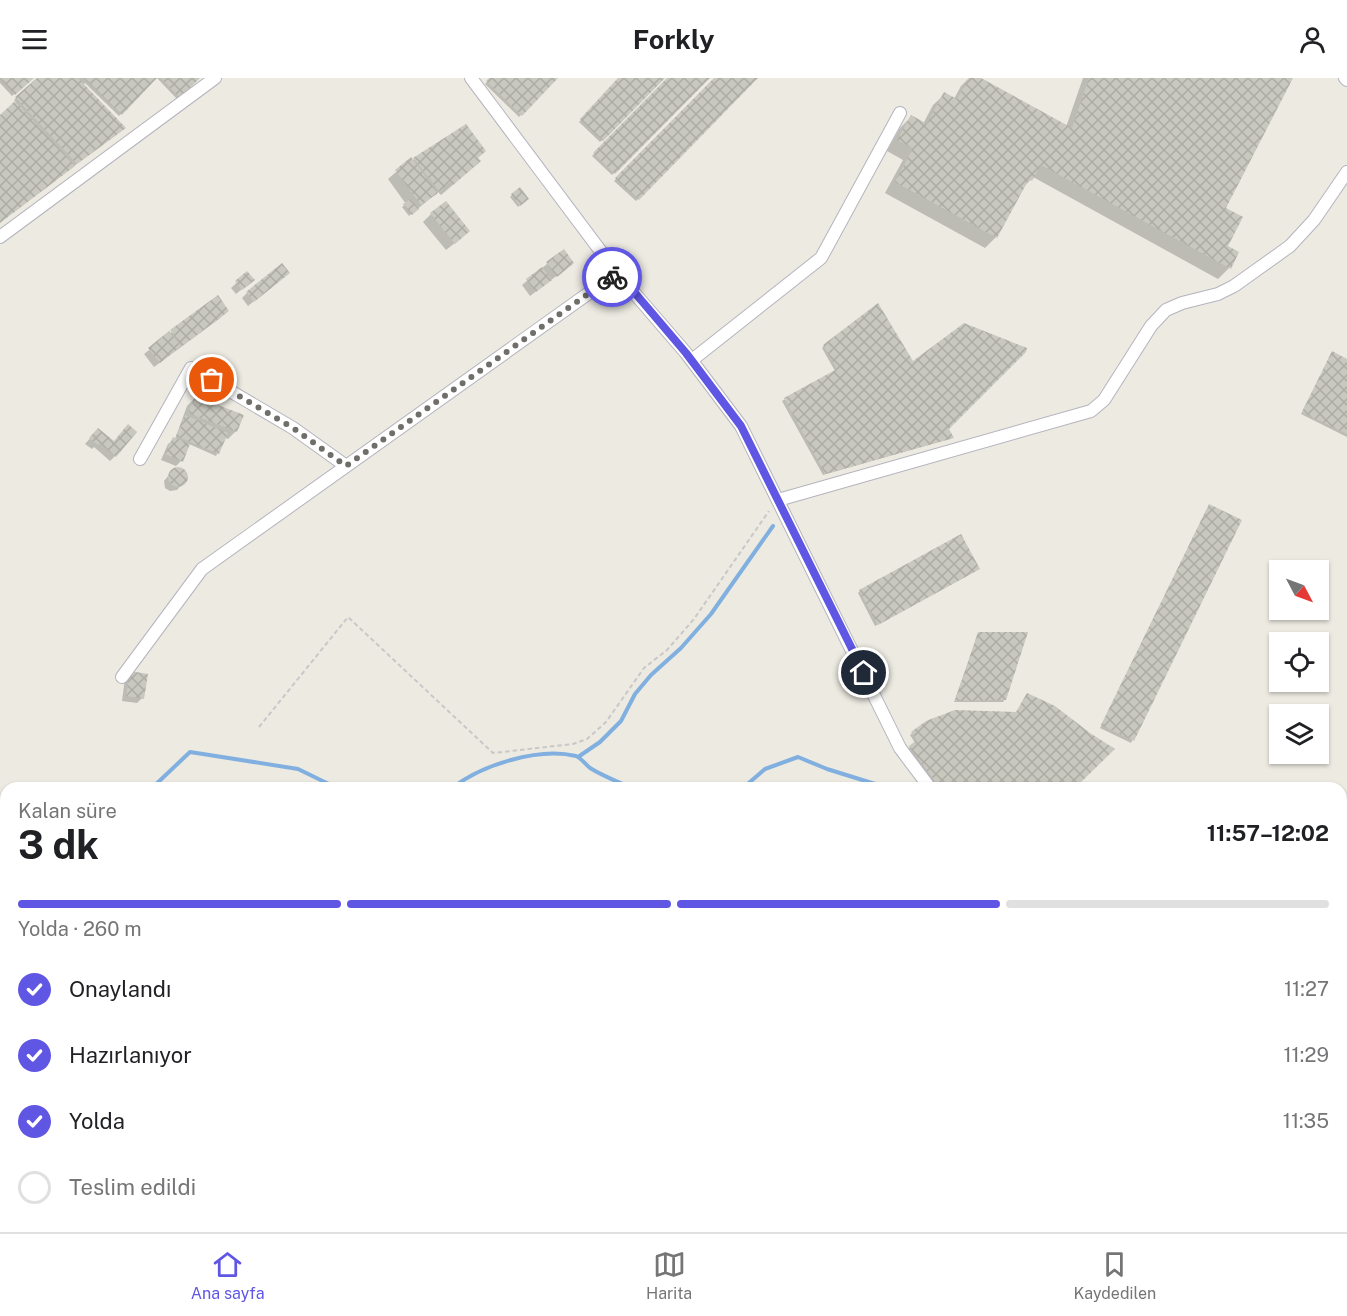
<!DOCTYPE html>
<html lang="tr">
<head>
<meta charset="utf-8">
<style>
	body { margin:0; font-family:"Public Sans",sans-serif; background:#f6f6f6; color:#202124; height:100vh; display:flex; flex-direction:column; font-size:22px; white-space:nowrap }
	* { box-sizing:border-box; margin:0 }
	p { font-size:20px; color:#757577 }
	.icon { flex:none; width:33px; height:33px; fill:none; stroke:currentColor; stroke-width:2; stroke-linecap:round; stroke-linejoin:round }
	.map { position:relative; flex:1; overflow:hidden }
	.panel { position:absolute; left:0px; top:704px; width:1347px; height:452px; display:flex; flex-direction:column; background:#fff; border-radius:18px 18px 0 0; box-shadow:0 2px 4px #0004 }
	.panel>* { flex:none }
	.needle { width:39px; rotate:131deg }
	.fabs { position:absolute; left:1269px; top:482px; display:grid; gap:12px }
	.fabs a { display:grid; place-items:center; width:60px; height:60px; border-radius:0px; background:#fff; box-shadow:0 2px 4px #0004; font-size:30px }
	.pin { position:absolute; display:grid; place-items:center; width:51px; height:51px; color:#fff; margin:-26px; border:3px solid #fff; border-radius:50%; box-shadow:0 2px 6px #0007 }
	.courier { position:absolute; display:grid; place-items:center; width:60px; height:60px; margin:-30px; border:4px solid #5f56e4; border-radius:50%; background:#fff; color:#222; box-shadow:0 2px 8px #0007 }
	.summary em { font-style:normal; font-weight:700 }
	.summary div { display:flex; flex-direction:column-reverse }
	.summary { display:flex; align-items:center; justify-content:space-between; height:102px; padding:0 18px }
	h1 { font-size:39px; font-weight:700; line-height:45px }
	.bar { display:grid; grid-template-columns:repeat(4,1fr); gap:9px 6px; align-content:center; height:72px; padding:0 18px }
	.bar i { height:8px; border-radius:4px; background:#e0e0e0 }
	.bar .on { background:#5f56e4 }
	.bar p { grid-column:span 4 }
	ol { padding:0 18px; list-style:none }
	li { display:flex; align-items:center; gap:18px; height:66px }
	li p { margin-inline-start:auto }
	li .icon { padding:6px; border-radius:50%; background:#5f56e4; color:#fff; stroke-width:4 }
	li:last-child { color:#757577 }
	li i { width:33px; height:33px; border:3px solid #e0e0e0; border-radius:50% }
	header { display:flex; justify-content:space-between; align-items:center; height:78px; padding:0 18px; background:#fff; font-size:27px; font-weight:700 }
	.tab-bar { display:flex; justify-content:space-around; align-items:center; height:84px; border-top:2px solid #e0e0e0; background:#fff; font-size:16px; color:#757577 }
	.tab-bar a { display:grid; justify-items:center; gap:3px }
	.tab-bar .on { color:#5f56e4 }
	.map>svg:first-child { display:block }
	.shadow { fill:#0003 }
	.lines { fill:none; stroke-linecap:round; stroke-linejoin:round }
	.stream { stroke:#81b0e0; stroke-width:4 }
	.building { fill:url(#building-cross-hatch) }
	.minor-casing { stroke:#b5b4be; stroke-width:14 }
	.path { stroke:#c8c8c8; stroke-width:2; stroke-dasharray:4.5 3; stroke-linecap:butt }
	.minor { stroke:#fff; stroke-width:12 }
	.done { stroke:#6f6e6b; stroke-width:6; stroke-dasharray:0 10.8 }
	.route { stroke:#5f56e4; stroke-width:8 }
</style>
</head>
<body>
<header><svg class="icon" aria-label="menu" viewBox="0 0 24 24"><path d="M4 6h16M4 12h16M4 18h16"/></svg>Forkly<svg class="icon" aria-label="person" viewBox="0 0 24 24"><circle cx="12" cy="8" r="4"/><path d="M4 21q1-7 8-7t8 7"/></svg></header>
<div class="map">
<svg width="1347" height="1154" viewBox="0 0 1347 1154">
	<defs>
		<pattern id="building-cross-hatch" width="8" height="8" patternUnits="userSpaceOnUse" patternTransform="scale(1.5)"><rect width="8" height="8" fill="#c8c8bf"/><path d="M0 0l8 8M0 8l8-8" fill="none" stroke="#acaca4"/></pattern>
	</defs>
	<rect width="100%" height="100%" fill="#eceae1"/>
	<path class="shadow" d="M0 0H32L12 18 0 5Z
		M39 0H155L119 38 85 5 83 7 122 52 0 144V39L16 24 14 22 16 20Z
		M157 0H198L177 21Z
		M491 0H556L519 39 485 6Z
		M620 0H663L600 64 579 44Z
		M669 0H708L612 97 592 78Z
		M716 0H756L636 123 614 103Z
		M969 0H978L1066 49 1083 0H1290L1224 131 1226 169 1229 190 1218 201 1033 99 1022 111 996 159 985 170 885 115 903 82 887 73 900 50 911 39 923 46 933 27 945 16 954 21 961 8Z
		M476 80 479 83 468 94 441 117 438 114 409 138 402 129 406 126 388 101 411 81 412 83 414 81Z
		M512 117 527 121 518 129 510 119Z
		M431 136 460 161 446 172 423 144Z
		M547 186 567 190 530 218 522 207Z
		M247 195V207L236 216 231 210Z
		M283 200 248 228 242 220 247 215Z
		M217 219 228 233 219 241 154 289 144 276Z
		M824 268 912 285 952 360 823 397 782 323 835 293 822 270Z
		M1332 275 1347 283V359L1301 336Z
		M195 320 236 353 228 361 225 360 216 378 189 366 181 383 176 388 161 382 168 366 175 361 187 328Z
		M93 357 115 378 110 383 94 369 92 371 85 366Z
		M180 391 185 395 186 401 177 412 170 413 165 410 164 403 173 392Z
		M1209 428 1240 443 1131 665 1100 650Z
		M976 493 875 548 858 515 860 513Z
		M978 556 1005 621 1003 624H954Z
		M130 595 142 620 137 625 122 623 125 600Z
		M1016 635 1073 710H937L908 671 915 665 910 657 926 645Z
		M1347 887V901L1341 896Z"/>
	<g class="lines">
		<path class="stream" d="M578 679 600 664 621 643 635 616 651 597 681 570 711 536 773 448
			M152 710 190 674 298 691 337 710
			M452 710C482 687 538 669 576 678 581 680 585 686 590 690 603 698 618 704 632 710
			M743 710 765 691 798 679 827 691 888 710
			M0 729 6 735
			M247 1149 252 1154
			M126 1154 129 1149"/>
	</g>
	<path class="building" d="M0 0H34L15 17Z
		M37 0H78L126 50 77 86 15 19Z
		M84 0H157L122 37Z
		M161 0H200L180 20Z
		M489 0H558L522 38 486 3Z
		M618 0H665L603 63 580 41Z
		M667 0H710L615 96 593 75Z
		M714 0H758L639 122 615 100Z
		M969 0H981L1072 50 1089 0H1293L1226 130 1243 139 1228 168 1239 174 1231 191 1041 87 1032 103 1029 101 997 160 895 104 913 70 897 62 911 37 927 46 944 14 957 21Z
		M15 23 75 88 0 145V37Z
		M466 46 486 73 478 80 481 83 453 107 450 104 440 114 413 80Z
		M411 79 438 115 421 127 395 92Z
		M520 109 529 121 520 128 511 116Z
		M410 121 419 131 412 137 403 126Z
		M446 123 470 153 455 166 430 135Z
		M564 171 574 185 557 199 546 184Z
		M282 185 290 195 254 224 246 214Z
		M542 189 552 202 536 214 526 201Z
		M247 193 255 202 242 212 235 203Z
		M218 217 229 233 182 268 170 252Z
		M878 225 913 283 964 245 1027 270 1026 274 949 351 954 360 825 396 784 320 837 291 823 267Z
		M169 253 181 268 160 285 148 270Z
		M1332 273 1347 281V356L1302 334Z
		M195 318 244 337 237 354 188 335Z
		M185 337 228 355 219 376 176 358Z
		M128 346 137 354 116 379 100 365 98 367 89 360 98 350 114 363Z
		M173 359 190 366 183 384 165 376Z
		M168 399a10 10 0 1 1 20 0a10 10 0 1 1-20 0Z
		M1209 426 1242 442 1134 663 1101 647Z
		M961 456 980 491 878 547 859 512Z
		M978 554H1028L1006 622 955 623Z
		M130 593 148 596 144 621 126 618Z
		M1027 615 1055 628 1090 655 1115 671 1075 710H940L909 668 917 662 911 654 926 643 955 632 1016 634Z"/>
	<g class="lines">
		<g class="minor-casing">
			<path id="minor" d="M471 0 617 195 686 275 741 348 900 670 930 710
				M1345 0 1347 2
				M0 159 215 0
				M692 282 821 180 900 35
				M140 381 191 290 293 350 346 388
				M778 422 1091 333 1104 322 1151 248 1166 232 1182 225 1218 216 1234 208 1290 168 1314 142 1347 94
				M122 599 202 491 617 195
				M1245 1149 1249 1154"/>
		</g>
		<path class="path" d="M259 649 348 539 493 675 573 666 587 661 606 644 644 590 667 572 694 541 769 433
			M0 886 6 894
			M8 1154 9 1149"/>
		<use href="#minor" class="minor"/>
	</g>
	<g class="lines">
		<path class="done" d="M212 302 293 350 346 388 612 199"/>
		<path class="route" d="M612 199 618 195 686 275 741 348 864 595"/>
	</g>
</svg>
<div class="fabs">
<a><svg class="needle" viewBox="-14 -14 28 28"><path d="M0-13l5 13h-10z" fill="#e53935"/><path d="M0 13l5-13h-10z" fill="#757577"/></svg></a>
<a><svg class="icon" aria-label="locate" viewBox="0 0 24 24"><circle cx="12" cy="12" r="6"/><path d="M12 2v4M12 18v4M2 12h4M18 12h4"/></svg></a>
<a><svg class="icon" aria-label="layers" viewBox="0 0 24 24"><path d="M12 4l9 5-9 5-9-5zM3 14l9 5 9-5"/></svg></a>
</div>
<div class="pin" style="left:212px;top:302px;background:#ea580c"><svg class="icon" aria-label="bag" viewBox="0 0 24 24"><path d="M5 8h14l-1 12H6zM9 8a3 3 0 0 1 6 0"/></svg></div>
<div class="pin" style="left:864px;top:595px;background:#1f2937"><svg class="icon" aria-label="home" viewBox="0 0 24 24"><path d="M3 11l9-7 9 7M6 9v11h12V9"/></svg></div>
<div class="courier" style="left:612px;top:199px"><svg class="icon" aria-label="bike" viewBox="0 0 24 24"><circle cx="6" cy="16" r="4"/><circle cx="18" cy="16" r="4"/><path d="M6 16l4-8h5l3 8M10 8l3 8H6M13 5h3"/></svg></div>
<section class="panel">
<div class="summary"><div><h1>3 dk</h1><p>Kalan süre</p></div><em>11:57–12:02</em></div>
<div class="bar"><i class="on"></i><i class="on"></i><i class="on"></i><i></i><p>Yolda · 260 m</p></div>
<ol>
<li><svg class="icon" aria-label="check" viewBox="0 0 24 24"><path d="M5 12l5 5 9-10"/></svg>Onaylandı<p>11:27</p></li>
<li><svg class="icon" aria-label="check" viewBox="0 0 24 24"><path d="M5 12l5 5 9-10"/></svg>Hazırlanıyor<p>11:29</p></li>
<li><svg class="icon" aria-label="check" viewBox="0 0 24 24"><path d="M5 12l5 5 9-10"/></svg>Yolda<p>11:35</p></li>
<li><i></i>Teslim edildi</li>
</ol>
</section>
</div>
<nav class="tab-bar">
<a class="on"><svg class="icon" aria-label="home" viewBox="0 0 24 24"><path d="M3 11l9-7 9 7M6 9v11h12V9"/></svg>Ana sayfa</a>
<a><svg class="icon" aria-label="map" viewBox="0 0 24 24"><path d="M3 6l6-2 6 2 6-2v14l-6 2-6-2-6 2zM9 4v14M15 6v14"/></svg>Harita</a>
<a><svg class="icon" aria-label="saved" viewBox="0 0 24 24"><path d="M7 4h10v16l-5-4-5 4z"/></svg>Kaydedilen</a>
</nav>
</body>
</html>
